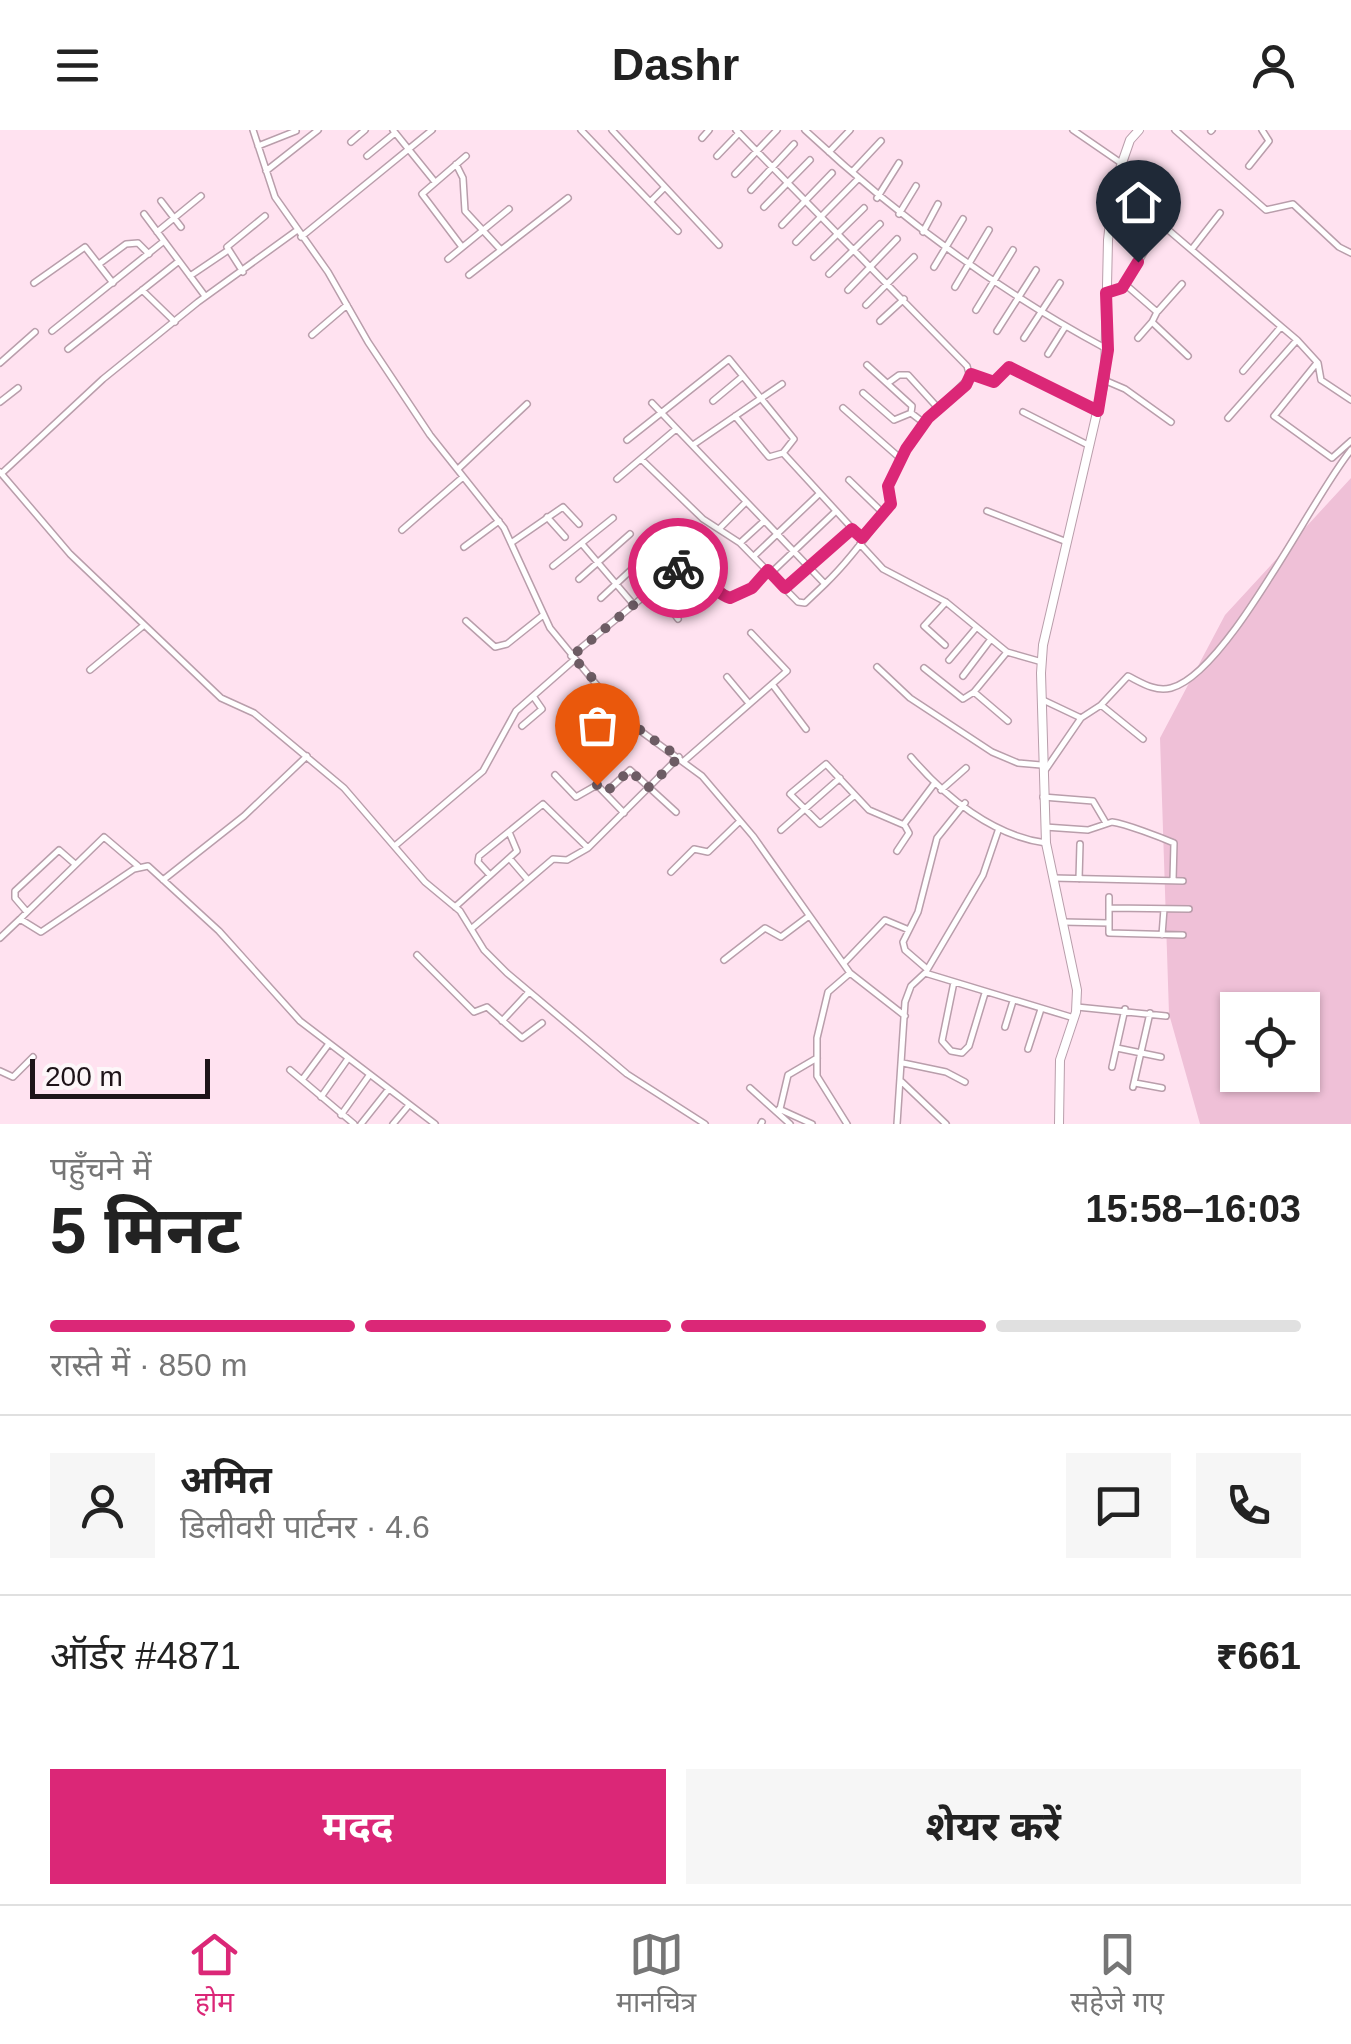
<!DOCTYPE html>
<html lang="hi">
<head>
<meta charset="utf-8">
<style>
	body { margin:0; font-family:Helvetica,"Noto Sans Devanagari",sans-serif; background:#f6f6f6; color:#222; height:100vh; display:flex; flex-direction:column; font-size:38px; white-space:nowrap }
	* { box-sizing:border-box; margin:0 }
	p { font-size:32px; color:#767676 }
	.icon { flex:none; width:55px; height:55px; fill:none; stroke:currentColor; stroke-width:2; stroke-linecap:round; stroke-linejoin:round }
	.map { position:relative; height:994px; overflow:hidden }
	.side { display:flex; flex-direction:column; background:#fff; flex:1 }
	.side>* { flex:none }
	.tools { position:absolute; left:1220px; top:862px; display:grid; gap:20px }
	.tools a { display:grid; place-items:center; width:100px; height:100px; border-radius:0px; background:#fff; box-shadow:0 2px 8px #0004; font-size:50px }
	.scale { position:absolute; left:30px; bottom:25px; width:180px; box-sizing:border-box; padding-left:10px; border:5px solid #1e1419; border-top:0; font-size:28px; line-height:35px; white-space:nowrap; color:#1e1419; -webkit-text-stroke:8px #fdf7f9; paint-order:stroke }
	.pin { position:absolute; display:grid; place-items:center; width:85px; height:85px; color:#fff; margin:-102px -42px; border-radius:50% 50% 50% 0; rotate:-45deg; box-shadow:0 0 10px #0007 }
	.pin .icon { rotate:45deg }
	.courier { position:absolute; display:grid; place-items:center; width:100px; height:100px; margin:-50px; border:8px solid #db2777; border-radius:50%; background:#fff; color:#222; box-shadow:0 2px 12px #0007 }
	.summary em { font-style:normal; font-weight:700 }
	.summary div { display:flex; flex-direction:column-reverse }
	.summary { display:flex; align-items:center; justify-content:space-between; height:170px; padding:0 50px }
	h1 { font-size:65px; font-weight:700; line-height:75px }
	.bar { display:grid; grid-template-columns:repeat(4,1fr); gap:15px 10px; align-content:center; height:120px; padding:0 50px }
	.bar i { height:12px; border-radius:8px; background:#e0e0e0 }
	.bar .selected { background:#db2777 }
	.bar p { grid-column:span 4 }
	.line { display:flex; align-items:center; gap:25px; padding:0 50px; border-top:2px solid #e0e0e0 }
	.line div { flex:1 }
	.round { display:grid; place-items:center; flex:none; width:105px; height:105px; border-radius:0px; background:#f6f6f6 }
	.button { display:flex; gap:20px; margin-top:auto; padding:20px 50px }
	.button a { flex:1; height:115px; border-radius:0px; background:#db2777; color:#fff; font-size:40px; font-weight:700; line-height:115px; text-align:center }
	.button a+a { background:#f6f6f6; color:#222 }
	header { display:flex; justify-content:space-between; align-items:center; height:130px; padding:0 50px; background:#fff; font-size:45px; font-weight:700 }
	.dock { display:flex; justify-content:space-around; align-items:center; height:140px; border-top:2px solid #e0e0e0; background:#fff; font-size:28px; color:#767676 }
	.dock a { display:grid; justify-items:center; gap:5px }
	.dock .selected { color:#db2777 }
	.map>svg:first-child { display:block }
	.green { fill:#efc0d7; fill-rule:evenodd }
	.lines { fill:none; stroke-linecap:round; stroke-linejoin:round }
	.street-casing { stroke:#b99eab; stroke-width:8 }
	.secondary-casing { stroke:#b99eab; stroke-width:10 }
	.street { stroke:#fff; stroke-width:5 }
	.secondary { stroke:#fff; stroke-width:8 }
	.done { stroke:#6d5c64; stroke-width:10; stroke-dasharray:0 18 }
	.route { stroke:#db2777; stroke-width:12 }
</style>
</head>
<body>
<header><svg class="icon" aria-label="menu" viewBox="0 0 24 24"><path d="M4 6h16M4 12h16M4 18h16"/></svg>Dashr<svg class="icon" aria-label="person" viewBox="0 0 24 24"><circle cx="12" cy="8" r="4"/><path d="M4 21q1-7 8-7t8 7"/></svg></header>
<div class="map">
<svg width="1351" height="994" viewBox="0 0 1351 994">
	<rect width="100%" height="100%" fill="#ffe2f0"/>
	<path class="green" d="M1351 348V994H1200L1169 884 1160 608 1225 485ZM1238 880H1302V945H1238Z"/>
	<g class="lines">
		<g class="street-casing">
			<path id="street" d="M253 0 275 67 328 142 368 212 430 305 504 398 550 498 605 565 642 602 702 646 753 706 850 843 905 886
				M393 0 435 52
				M581 0 678 101
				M612 0 719 115
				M805 0C896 85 995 159 1105 218
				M1073 0 1121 33
				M1175 0 1266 80 1293 74 1339 117 1351 123
				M1211 1 1212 0
				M702 8 709 0
				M351 12 365 0
				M258 16 296 1
				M829 22 850 0
				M367 26 395 3
				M717 26 739 3
				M456 34 463 48 465 81 501 120
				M1249 36 1269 11 1262 0
				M1121 37 1164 65
				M266 41 318 0
				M852 42 881 11
				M735 44 777 0
				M751 60 794 14
				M877 68 899 33
				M161 71 181 97
				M650 72 665 57
				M764 77 810 30
				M144 84 205 166
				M899 84 916 56
				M782 95 832 43
				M157 102 201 66
				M923 102 938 74
				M301 107 432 0
				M796 112 858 49
				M462 117 422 64 466 26
				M1192 119 1220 83
				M814 127 864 78
				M448 129 509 79
				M99 134 126 114 138 113 149 124
				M934 137 963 89
				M243 142 227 117 265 86
				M829 144 880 94
				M469 145 568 68
				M190 146 227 121
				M34 153 85 117 113 153
				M1126 155 1157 182 1152 192 1188 226
				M955 157 989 100
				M142 160 175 192
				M848 160 897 109
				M1107 163 1123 158 1159 97 1166 98 1297 210 1318 233 1321 250 1351 270
				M866 175 914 127
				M976 180 1013 120
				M1158 181 1182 154
				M880 191 904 169
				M52 201 164 111
				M997 201 1036 140
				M312 205 347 175
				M1024 208 1060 153
				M1138 208 1152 192
				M68 219 179 131
				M1048 224 1065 197
				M0 233 35 202
				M1316 234 1274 286 1332 328 1351 311
				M867 235 912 276 911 283
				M1243 241 1280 198
				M972 244 994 252 1009 237 1098 281
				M1104 250 1125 259 1171 292
				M888 253 899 245H908L938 278
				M863 263 894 290 911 283 924 293
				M713 271 743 246
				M0 272 18 258
				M652 273 825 454C851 429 869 402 891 374L888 356 906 319 924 293 970 247 967 236 736 0
				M843 278 901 329
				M1023 282 1090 316
				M735 286 769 327 783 323
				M1228 288 1297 210
				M627 310 729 229 794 309 783 323 861 408
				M693 315 782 254
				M641 329 703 389 740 413 798 472 805 473 825 454
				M458 339 527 274
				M0 342 70 424 221 568 254 583 344 658 425 752 460 781 484 820 507 843 627 944 705 994
				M2 343 103 249 198 172 296 101
				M617 349 676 299
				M849 350 883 383
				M987 381 1067 412
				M547 387 565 407
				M720 398 746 372
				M402 400 463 347
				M511 413 563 377 579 394
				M740 413 764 391
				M582 414 634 475
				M860 414 883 439 946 472 1007 522 1042 532
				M464 417 499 391
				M754 426 819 364
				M553 436 613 388
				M772 442 835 382
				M579 449 630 404
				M785 458 852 399
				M656 459 678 489
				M601 468 646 426
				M466 491 495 517 507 514 542 486
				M945 515 924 496 946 472
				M1007 522 974 562 1008 591
				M571 526 686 432 730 468 751 458 768 440
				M949 530 976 498
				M877 537 910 568 992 622 1018 633 1041 635
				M924 538 963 569 974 562
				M90 540 143 496
				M963 546 991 509
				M727 547 747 571
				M772 554 806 599
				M1043 570 1081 588 1046 639
				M1101 575 1128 546C1142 553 1155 562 1171 558 1228 543 1312 367 1351 320
				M1081 588 1101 575 1143 609
				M522 596 542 579 533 566
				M575 596 604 566
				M911 627C945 667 993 706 1046 713
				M684 631 787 541 751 503
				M555 645 576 667 597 655 624 683
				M941 660 966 638
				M605 663 630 640 676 682
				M855 665 820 694 790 664 826 634 869 680 904 695
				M1043 667 1093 671 1106 693
				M1045 697 1088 700 1112 692C1126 694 1160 707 1174 713L1173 750
				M781 700 840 648
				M396 715 483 641 516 581 574 530
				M897 721 909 703 904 694 934 654
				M510 729 528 750
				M671 742 694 719 708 722 740 691
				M490 745 478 732 479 726 543 674 588 718
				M1053 748 1183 751
				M1079 749 1080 714
				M163 750 244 686 307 626
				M1109 767V803L1183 805
				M455 777 517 721 509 702
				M1109 778 1189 779
				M27 782 15 768V761L59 720 75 734
				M21 788 104 707 138 736
				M1063 792 1109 793
				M471 799 553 729 567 730 588 718 679 627
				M1162 805 1164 779
				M0 808 20 789 41 802 134 739 148 736 219 801 300 891 435 994
				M417 825 474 882 487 877 522 908 542 893
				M724 830 765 798 781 807 809 786
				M844 833 885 790 909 800
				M927 839 905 820 903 812 918 782 937 708 965 673
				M927 840 983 745 998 701
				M954 852 942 911 951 921 962 923 969 916 985 863
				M1077 877 1166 886
				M502 891 529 862
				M1005 897 1013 871
				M1117 918 1161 927
				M1028 919 1041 879
				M903 933 946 942 965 952
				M1112 937 1125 879
				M290 940 354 994
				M0 941 13 947 33 927
				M302 950 328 915
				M902 952 946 994
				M1135 953 1162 958
				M1133 957 1150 883
				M750 958 790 994
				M321 967 347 930
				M779 979 812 994
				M780 979 788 945 817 928
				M341 985 368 947
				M361 994 388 960
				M393 994 409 975
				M761 994 762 992
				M847 994 817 946V908L828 862 850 843
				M897 994 905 872 911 856 925 843 1074 888"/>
		</g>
		<g class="secondary-casing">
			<path id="secondary" d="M1059 994 1060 930 1076 882 1077 860 1046 713 1041 543 1043 515 1105 248 1108 110 1114 56 1130 10 1139 0"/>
		</g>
		<use href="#street" class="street"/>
		<use href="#secondary" class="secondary"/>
	</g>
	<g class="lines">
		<path class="done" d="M597 655 605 663 630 640 648 658 679 627 642 602 572 526 678 438"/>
		<path class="route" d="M678 438 686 432C704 439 711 462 730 468L752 458 768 440 785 458 852 399 862 408 891 374 888 356 906 319 928 288 966 255 971 244 994 252 1009 237 1098 281 1108 220 1106 163 1122 158 1138 132"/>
	</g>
</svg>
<div class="tools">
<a><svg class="icon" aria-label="locate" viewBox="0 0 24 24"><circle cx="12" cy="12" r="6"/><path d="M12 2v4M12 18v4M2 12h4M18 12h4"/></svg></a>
</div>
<div class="scale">200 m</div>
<div class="pin" style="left:597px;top:655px;background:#ea580c"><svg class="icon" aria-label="bag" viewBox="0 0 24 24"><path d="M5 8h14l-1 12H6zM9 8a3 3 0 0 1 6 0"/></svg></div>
<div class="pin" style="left:1138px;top:132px;background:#1f2937"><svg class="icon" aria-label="home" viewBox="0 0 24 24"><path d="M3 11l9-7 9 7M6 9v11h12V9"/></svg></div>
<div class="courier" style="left:678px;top:438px"><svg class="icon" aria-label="bike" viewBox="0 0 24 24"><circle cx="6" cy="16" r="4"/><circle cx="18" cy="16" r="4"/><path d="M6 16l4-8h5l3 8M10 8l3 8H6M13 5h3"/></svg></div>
</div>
<section class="side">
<div class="summary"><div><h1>5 मिनट</h1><p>पहुँचने में</p></div><em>15:58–16:03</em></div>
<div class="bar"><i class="selected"></i><i class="selected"></i><i class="selected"></i><i></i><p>रास्ते में · 850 m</p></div>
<div class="line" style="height:180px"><a class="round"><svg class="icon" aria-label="person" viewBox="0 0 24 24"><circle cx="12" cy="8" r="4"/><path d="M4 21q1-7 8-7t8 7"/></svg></a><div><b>अमित</b><p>डिलीवरी पार्टनर · 4.6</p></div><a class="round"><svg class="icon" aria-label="chat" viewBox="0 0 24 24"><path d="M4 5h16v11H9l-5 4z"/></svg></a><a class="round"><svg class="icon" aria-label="phone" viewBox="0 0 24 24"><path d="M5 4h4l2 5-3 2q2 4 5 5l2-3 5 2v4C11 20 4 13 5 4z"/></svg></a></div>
<div class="line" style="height:130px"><div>ऑर्डर #4871</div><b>₹661</b></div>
<div class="button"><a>मदद</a><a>शेयर करें</a></div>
</section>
<nav class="dock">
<a class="selected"><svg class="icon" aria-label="home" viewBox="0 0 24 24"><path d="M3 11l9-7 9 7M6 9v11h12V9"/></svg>होम</a>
<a><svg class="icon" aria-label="map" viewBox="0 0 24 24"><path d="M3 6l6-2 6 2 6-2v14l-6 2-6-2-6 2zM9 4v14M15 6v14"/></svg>मानचित्र</a>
<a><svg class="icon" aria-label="saved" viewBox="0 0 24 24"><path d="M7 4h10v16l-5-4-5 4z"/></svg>सहेजे गए</a>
</nav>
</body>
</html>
